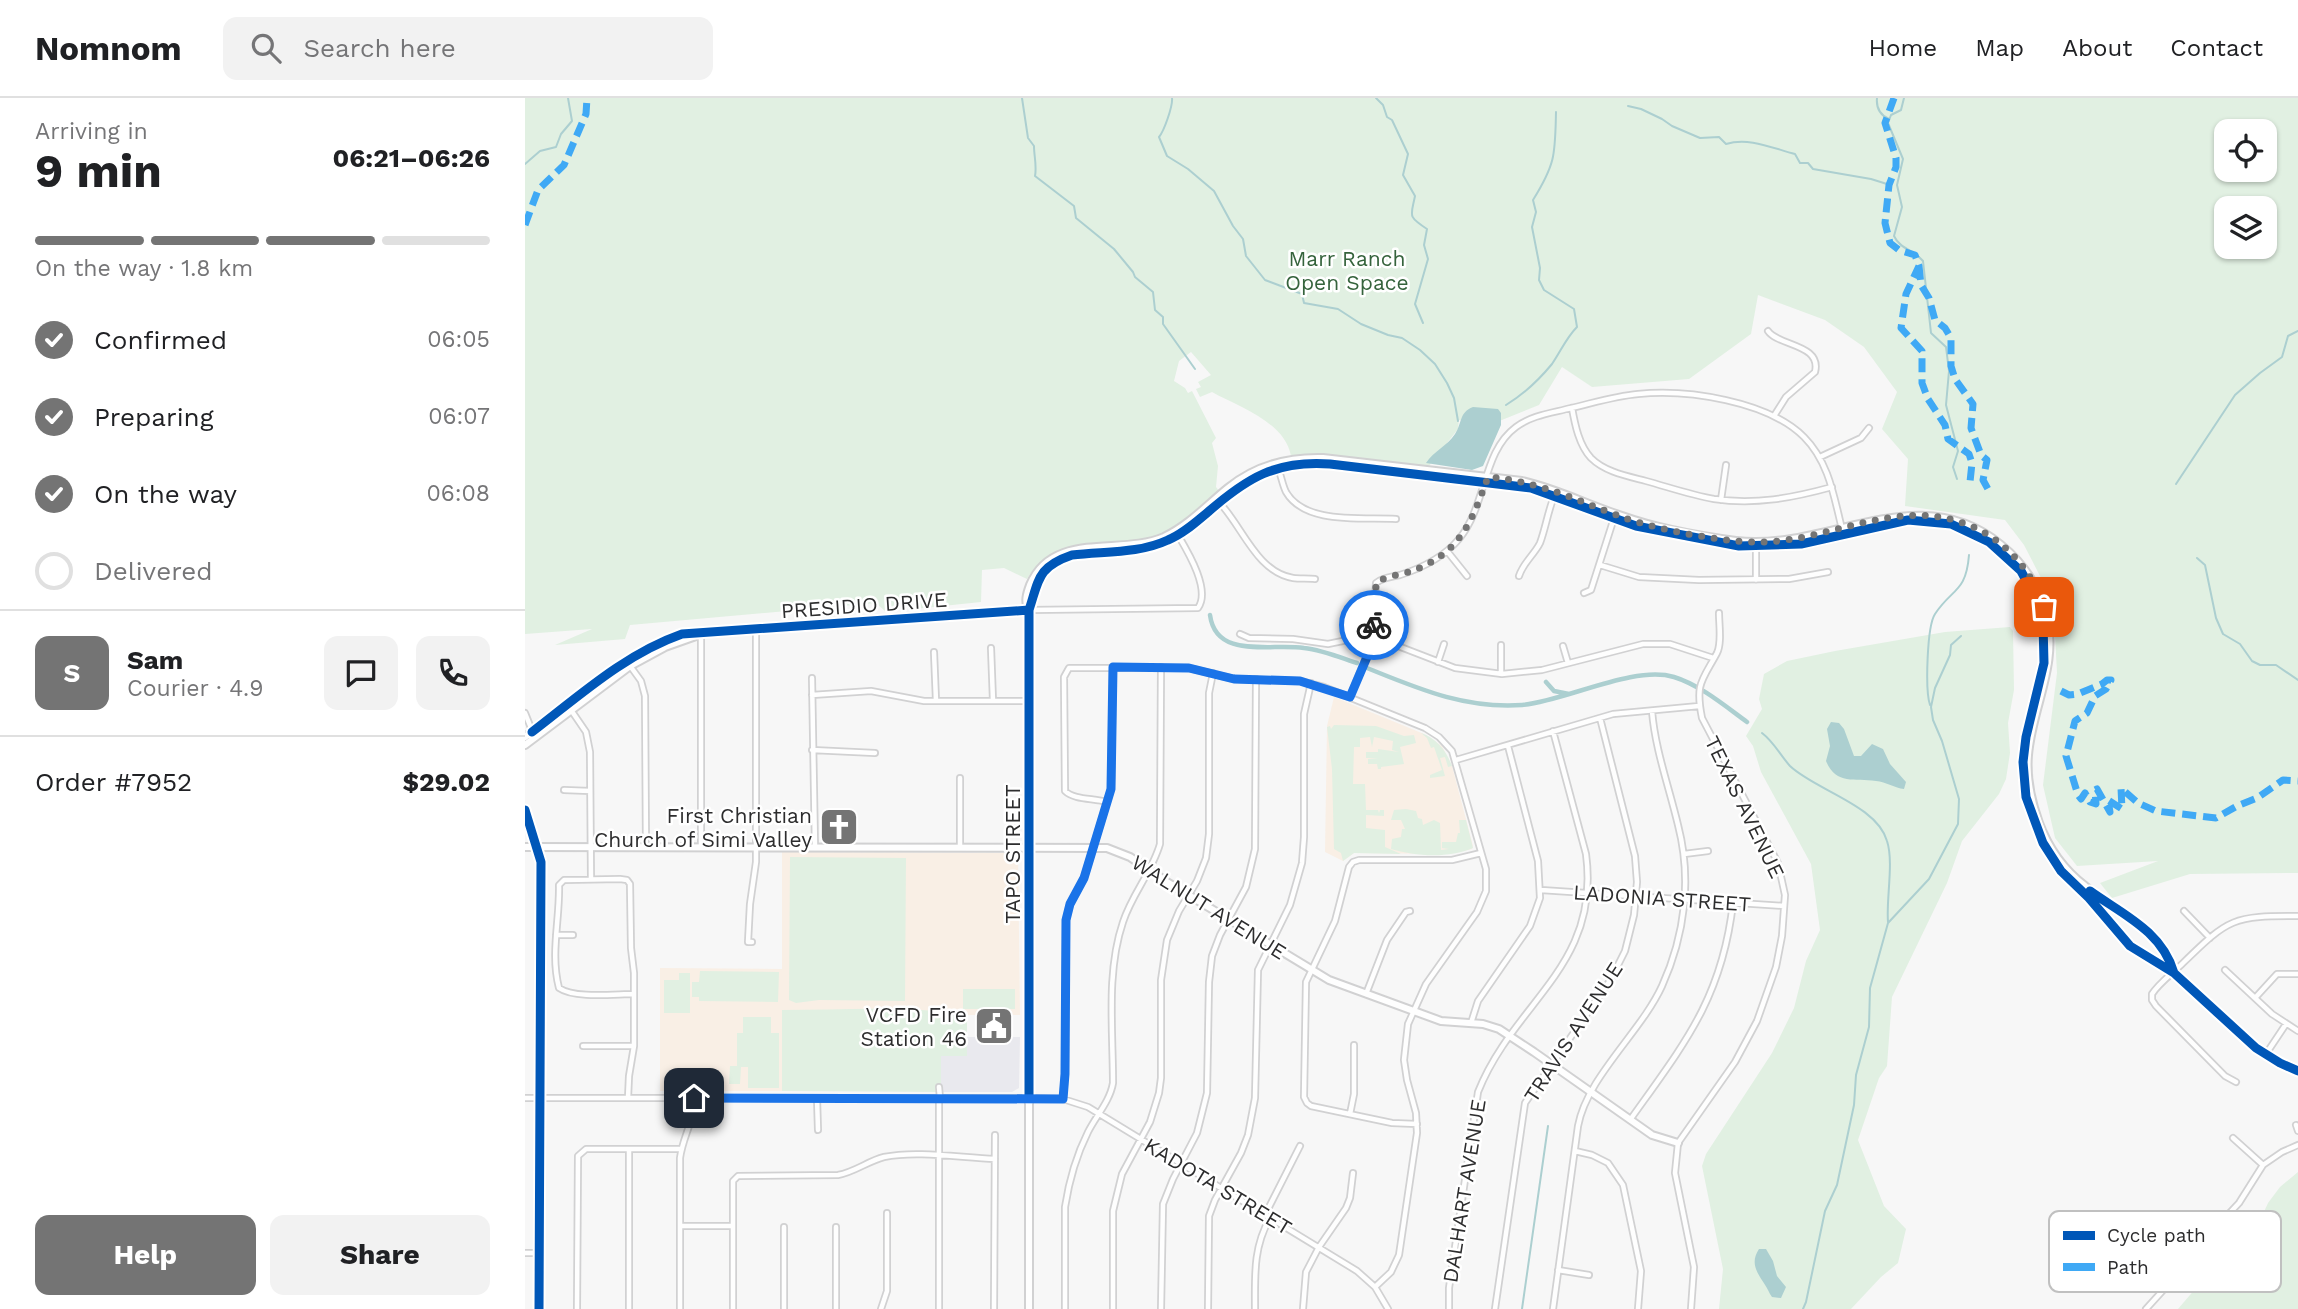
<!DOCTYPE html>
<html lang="en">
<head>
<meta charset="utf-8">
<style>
	body { margin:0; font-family:"Work Sans",sans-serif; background:#f2f2f2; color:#202124; height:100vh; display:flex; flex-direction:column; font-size:26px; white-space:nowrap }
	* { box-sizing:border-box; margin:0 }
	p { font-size:23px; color:#757577 }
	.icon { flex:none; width:38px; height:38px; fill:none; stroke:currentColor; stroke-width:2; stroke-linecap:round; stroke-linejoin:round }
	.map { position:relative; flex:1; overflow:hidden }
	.details { display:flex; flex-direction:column; background:#fff; width:525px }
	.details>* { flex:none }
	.buttons { position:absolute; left:1689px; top:21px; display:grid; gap:14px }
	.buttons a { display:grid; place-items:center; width:63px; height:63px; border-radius:14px; background:#fff; box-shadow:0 2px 5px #0004; font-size:35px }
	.pin { position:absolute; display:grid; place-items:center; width:60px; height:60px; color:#fff; margin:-30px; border-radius:14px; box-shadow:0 4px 10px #0006 }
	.courier { position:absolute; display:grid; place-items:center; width:70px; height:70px; margin:-35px; border:5px solid #1a73e8; border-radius:50%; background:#fff; color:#222; box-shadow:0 2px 9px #0007 }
	.overview em { font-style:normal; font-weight:700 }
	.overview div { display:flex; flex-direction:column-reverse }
	.overview { display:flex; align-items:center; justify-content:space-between; height:119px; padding:0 35px }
	h1 { font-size:46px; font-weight:700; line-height:52px }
	.bar { display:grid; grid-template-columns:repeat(4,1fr); gap:10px 7px; align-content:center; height:84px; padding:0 35px }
	.bar i { height:9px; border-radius:5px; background:#e0e0e0 }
	.bar .active { background:#747474 }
	.bar p { grid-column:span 4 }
	.line { display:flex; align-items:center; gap:18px; padding:0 35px; border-top:2px solid #e0e0e0 }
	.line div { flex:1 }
	.round { display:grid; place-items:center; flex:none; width:74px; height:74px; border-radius:14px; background:#f2f2f2 }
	ol { padding:0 35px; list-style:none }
	li { display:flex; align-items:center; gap:21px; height:77px }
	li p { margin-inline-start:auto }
	li .icon { padding:7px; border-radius:50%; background:#747474; color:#fff; stroke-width:4 }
	li:last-child { color:#757577 }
	li i { width:38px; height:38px; border:4px solid #e0e0e0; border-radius:50% }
	.cta { display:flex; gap:14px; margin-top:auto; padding:14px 35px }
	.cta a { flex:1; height:80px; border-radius:14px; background:#747474; color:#fff; font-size:28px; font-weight:700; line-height:80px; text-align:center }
	.cta a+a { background:#f2f2f2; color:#202124 }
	header { display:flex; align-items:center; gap:42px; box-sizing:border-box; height:98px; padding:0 35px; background:#fff; border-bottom:2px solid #e0e0e0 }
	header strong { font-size:33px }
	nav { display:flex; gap:38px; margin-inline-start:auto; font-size:24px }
	.search { width:490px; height:63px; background:#f2f2f2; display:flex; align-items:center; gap:18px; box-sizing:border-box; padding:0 24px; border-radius:14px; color:#757577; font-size:26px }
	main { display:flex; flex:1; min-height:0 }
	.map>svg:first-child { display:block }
	.built { fill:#e9e9ee }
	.education { fill:#f9efe5 }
	.green { fill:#e1f0e2; fill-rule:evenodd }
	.water { fill:#accfd0 }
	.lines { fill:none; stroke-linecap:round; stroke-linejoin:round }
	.stream { stroke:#accfd0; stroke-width:2 }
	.canal { stroke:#accfd0; stroke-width:4.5 }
	.minor-casing { stroke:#d1d1d2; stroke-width:8 }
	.tertiary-casing { stroke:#d1d1d2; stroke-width:10 }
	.secondary-casing { stroke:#d1d1d2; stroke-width:10 }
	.minor { stroke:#fefefe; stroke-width:4.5 }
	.tertiary { stroke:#fefefe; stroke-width:6 }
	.secondary { stroke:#fafafa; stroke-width:7 }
	.quiet { stroke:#3fa9f5; stroke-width:7; stroke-dasharray:14 7; stroke-linecap:butt }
	.cycleway-casing { stroke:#fff; stroke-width:13 }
	.cycleway { stroke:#0057b8; stroke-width:9 }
	.done { stroke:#747474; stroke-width:7; stroke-dasharray:0 12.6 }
	.route { stroke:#1a73e8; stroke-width:9 }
	.labels { text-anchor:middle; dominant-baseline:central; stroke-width:5; stroke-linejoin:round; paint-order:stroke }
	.park-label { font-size:21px; fill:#35633c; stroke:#fff }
	.street-label { font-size:21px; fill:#2d2d2e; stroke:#fff }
	.poi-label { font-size:21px; fill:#2d2d2e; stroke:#fff; text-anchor:end }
	.key { fill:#fff; stroke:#c0c0c0; stroke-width:2 }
	.key-label { font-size:19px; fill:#2d2d2e }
</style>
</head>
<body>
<header>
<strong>Nomnom</strong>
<div class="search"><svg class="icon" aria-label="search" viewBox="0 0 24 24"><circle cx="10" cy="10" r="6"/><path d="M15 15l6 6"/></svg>Search here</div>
<nav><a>Home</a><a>Map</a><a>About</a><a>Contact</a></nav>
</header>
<main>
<section class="details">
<div class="overview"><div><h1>9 min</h1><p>Arriving in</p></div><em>06:21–06:26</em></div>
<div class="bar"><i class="active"></i><i class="active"></i><i class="active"></i><i></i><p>On the way · 1.8 km</p></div>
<ol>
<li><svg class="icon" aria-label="check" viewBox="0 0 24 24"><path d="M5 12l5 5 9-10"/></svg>Confirmed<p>06:05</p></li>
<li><svg class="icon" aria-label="check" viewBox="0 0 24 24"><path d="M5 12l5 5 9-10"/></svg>Preparing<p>06:07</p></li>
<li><svg class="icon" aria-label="check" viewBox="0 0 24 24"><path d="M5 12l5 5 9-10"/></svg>On the way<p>06:08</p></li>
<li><i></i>Delivered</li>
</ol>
<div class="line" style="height:126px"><b class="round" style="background:#747474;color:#fff">S</b><div><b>Sam</b><p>Courier · 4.9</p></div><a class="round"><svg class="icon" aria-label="chat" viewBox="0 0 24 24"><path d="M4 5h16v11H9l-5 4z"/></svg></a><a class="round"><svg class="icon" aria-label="phone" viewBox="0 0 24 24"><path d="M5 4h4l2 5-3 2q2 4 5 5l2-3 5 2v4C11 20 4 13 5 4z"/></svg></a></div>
<div class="line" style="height:91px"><div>Order #7952</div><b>$29.02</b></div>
<div class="cta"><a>Help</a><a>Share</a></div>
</section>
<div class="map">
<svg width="1773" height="1211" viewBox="0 0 1773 1211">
	<rect width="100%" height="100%" fill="#f7f7f7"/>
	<path class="built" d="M442 939H495L494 990 487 994H416V958H442Z"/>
	<path class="education" d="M809 599 899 636 917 648 927 668 948 748 947 751 924 756 829 755 818 763 800 754 802 628Z
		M257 754 493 755 495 917H442L422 914 362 912H258L257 993H135V870L257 871Z"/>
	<path class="green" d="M0 0H1773V775L1665 776 1587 800 1575 785 1633 763 1552 768 1530 740 1518 687 1532 575 1529 518 1534 509 1532 502 1530 507 1499 447 1480 422 1380 408 1383 361 1357 331 1372 294 1339 249 1300 222 1233 197 1226 236 1164 281 1067 289 1037 269 1014 307 967 326 934 322 933 331 904 368 798 357 766 358C760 324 714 309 687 294L675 299 671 291 676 289 673 284 686 277 666 254 654 263 649 283 660 290 663 295 667 293 691 340 687 345 693 368 691 389 694 393C675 410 656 429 632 438 587 454 531 433 502 481L479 470 457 472 456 504 389 511V502L380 503 379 510 371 509 360 513 351 505 105 527 100 541 30 547 67 531 0 536ZM1701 33H1740V72H1701ZM1701 110H1740V149H1701Z
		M1485 529 1488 533 1489 592 1483 625 1485 655 1481 681 1474 696 1437 743 1422 785 1367 899 1362 968 1354 980 1333 1042 1359 1108 1381 1131 1373 1165 1356 1179 1326 1211H1194L1198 1171 1177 1068 1181 1056 1247 955 1269 910 1281 863 1295 832 1286 766 1236 674 1228 648 1221 638 1237 611 1234 601 1239 576 1262 563 1310 553 1420 534Z
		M809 627 851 628 879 638 889 637 891 645 875 649 879 666 856 669V671H853L852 666H843V661L853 660H841V654H853V651L874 654 867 652 868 643 849 639 847 649 845 639 835 640V649H829L828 686H840L841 712H853L854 715 855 712H859V718L841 717V730L860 732V749L876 756 829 755 818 763 816 755 809 751 807 671 802 629 805 628 806 631Z
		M896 635C911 640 921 652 927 668L923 669 920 659 915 660 920 678 905 680V677L917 672 909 649 906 650 902 640Z
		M881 711 891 713 893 720 897 721 898 727 909 722 915 725 916 752 924 751 917 750V744H931L933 735H935L934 722H941L948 750C923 761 889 758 866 751L867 741 876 739 877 731H880L876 722H866L869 712Z
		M265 759 381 760 380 903 294 902 271 905 264 902Z
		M175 873 254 874 253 904 174 903V899H167V884H174Z
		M154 875H165V915H139V882H154Z
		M438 891H490V911H438Z
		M257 912C318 912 382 907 442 917V958H416V994L257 993Z
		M218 919H246V935H254V990H223V969H216L215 986H204L205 968H212V935H218Z
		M1773 1074V1211H1653L1701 1155 1732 1129 1743 1105 1755 1089Z"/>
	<path class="water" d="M948 309 973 311 976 315V327L958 368 947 372 901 365C909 353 922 348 930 336 937 326 934 314 948 309Z
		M1306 624 1314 625 1319 631 1329 658H1336L1347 646 1358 651 1365 666 1381 684 1379 691C1370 690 1361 684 1351 683 1329 680 1311 687 1301 663L1305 648 1302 631Z
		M1234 1151H1241L1248 1163 1252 1178 1261 1189 1256 1200 1247 1199 1245 1196C1238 1180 1222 1169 1234 1151Z"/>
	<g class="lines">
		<path class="stream" d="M497 0 503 40 509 48C509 58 512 68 510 78L549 108 551 120 589 151 608 174 610 179 628 194 630 212 638 219V226L670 271
			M647 0C648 8 639 33 634 39L642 58 663 71 689 93 708 128 718 141 721 158 740 182 777 196 779 205 813 211 836 226 863 237 877 240 895 252 910 266 922 285 929 300 933 323
			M851 0 858 7 862 19 867 22 883 56 878 77 890 98C886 118 882 118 902 131L899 147 903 161 890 206 898 225
			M1352 0C1351 10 1355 17 1364 21
			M1379 0 1376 12 1366 17 1363 25 1378 61 1372 87 1377 109 1369 138C1375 151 1389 152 1398 163L1406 235 1421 249 1424 273 1421 307 1433 353 1428 369 1432 381
			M1103 8 1116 11 1137 21 1147 28 1175 40 1194 39 1201 46C1224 39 1247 50 1270 56L1275 65H1283L1288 71 1346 81 1362 86
			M0 66 15 53 31 49 36 36 47 23 43 0
			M981 307C999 296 1013 283 1027 266 1036 253 1041 240 1052 229L1049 211 1019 192 1014 182 1015 170 1007 129 1011 114 1008 102C1031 65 1030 56 1031 14
			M1651 386 1710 297 1735 275 1757 259 1763 238 1773 233
			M1672 460 1680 467 1691 520 1698 536 1715 546 1727 563 1735 567H1751L1773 582
			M1405 607C1400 592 1402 528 1410 516 1427 490 1441 495 1444 457
			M1237 635C1249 644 1255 657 1265 668 1290 692 1352 707 1362 743 1369 764 1361 801 1363 824
			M997 1211 1023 1028
			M1278 1211 1281 1204 1300 1113 1312 1087 1329 1007 1331 977 1344 929 1345 890 1363 825 1404 781 1433 726 1434 701 1417 643 1408 622 1406 609 1410 590 1425 557 1426 547 1436 538"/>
		<path class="canal" d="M685 517C691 562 746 545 779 550 797 552 814 559 832 565
			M842 570C894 591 940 611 997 607 1041 603 1108 567 1149 579 1175 587 1200 608 1222 624
			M1021 584 1029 593 1044 596"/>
		<g class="minor-casing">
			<path id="minor" d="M1243 233C1253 248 1297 246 1290 274L1261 299 1249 318
				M1047 310C1050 327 1054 347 1066 360 1080 374 1102 378 1121 383 1143 389 1166 397 1189 401 1230 407 1267 400 1307 389
				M1295 359 1336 340 1344 330
				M752 368C756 376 757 386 761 394 780 427 838 419 871 421
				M1196 402 1201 367
				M693 403C717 427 731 474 768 480 775 481 783 480 790 481
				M922 453 942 478
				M1075 467 1114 479 1174 482 1264 481 1303 474
				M994 478C998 465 1009 457 1015 445 1021 429 1023 412 1030 396
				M1231 482V448
				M1059 495 1066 492 1089 420
				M504 512 673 510C686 492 663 454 653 437
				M715 536 724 540 768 541 803 546 832 540 873 548 930 570 977 576 1017 572 1118 546H1145L1188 560
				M976 547V576
				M1038 548 1043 565
				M466 550 468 603
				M409 554 411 603
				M913 564 919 546
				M103 565 116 583 120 598 121 749
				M287 580 290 749
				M287 597 346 593 399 603H504
				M825 599 848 542 851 485C858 479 867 479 875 477 897 470 919 459 934 441 962 407 957 354 991 329 1007 317 1027 315 1046 310 1068 305 1090 298 1113 296 1162 291 1243 303 1279 339 1304 364 1309 399 1317 431
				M46 612 61 634 65 654 66 781
				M0 615 10 640
				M287 652 350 655
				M931 662 1088 616 1174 608
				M435 680V749
				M39 692 65 693
				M582 704C569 700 549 702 540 693L539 579 544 570H664L709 581 775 583 799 589 900 630 914 639 927 653 961 771V793L952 814 901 886 883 926 879 962 882 982 891 1015 892 1035 874 1157 866 1174 850 1189
				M176 749V536
				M1159 756 1183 753
				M1016 792 1259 808
				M1659 813 1685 840
				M31 837H48
				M227 844H223L225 806 231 764V531
				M1700 872 1747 916 1773 933
				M841 896 862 842 881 814 885 813
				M1730 900 1752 876H1773
				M946 925 953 903 1005 828 1015 800 1013 763 983 648
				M58 948H109
				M1741 956 1761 926
				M1711 984 1700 978 1631 908 1627 902V896C1634 885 1648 875 1658 865 1704 820 1708 818 1773 818
				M414 989 415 1000
				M0 1000H504L538 1001 563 1009 832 1173 850 1189 863 1211
				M103 1000 104 978 109 948V875L106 850 105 786 102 782 95 781 39 782 34 787C35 821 25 856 34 890 50 901 90 896 109 896
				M292 1000 293 1032
				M538 1001 540 976 541 822 545 806 559 780 586 691 588 569
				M825 1016 829 996V947
				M1105 1022C1159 946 1197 901 1208 805
				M892 1026 867 1025 786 1008 782 1005 779 999 781 884 810 823 824 769 828 764 834 762H927L956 755
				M1771 1027 1773 1033
				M1708 1040 1738 1067
				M1050 1053 1067 1057 1083 1065 1098 1087 1116 1173 1113 1211
				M740 1117 775 1048
				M155 1128H208
				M0 1155H14
				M1033 1172 1064 1177
				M52 1211 53 1058 61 1051H156
				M104 1211V1051
				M155 1211V1060C158 1038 169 1024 169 1000
				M208 1211V1083L213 1078 313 1077C330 1074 343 1063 359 1059 392 1052 437 1060 470 1061
				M259 1211V1129
				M311 1211V1129
				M356 1211 362 1193V1115
				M414 1211V1000
				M469 1211 470 1037
				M540 1211V1109C544 1083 551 1058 563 1034 571 1018 585 1003 588 985 588 932 581 874 598 824 607 796 627 774 635 746L636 569
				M588 1211V1113L597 1076 625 1024 634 995 636 980V882L642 842 654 813 672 783 681 760 684 736V595L688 575
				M636 1211 638 1106 648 1081 672 1035 682 995 684 884 687 858 695 837 721 789 730 751 731 581
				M683 1211 684 1118 690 1102 716 1055 723 1037 730 1000 733 872 765 807 777 765 779 739V616L786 585
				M730 1211C730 1178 728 1149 745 1120
				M778 1211 781 1174 794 1149 821 1110 825 1100 828 1075
				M924 1211V1190L953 994C989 903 1076 869 1061 756L1028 633
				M970 1211 1000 1005 1086 881 1100 853 1109 817 1112 784 1110 758 1075 620
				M1028 1211 1053 1028C1062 979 1116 934 1137 888 1160 837 1167 781 1153 727 1144 689 1130 651 1127 613
				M1166 1211 1169 1169 1150 1075 1153 1045 1210 964 1232 923 1251 869 1257 838 1260 797 1253 765 1177 620C1170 585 1177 583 1192 555 1197 545 1194 527 1194 515
				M1621 1211 1661 1167 1683 1138 1714 1105 1738 1067 1757 1054 1773 1047"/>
		</g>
		<g class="tertiary-casing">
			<path id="tertiary" d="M504 512C499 504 502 495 505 487 528 432 596 458 639 439 664 427 682 407 703 390 730 368 763 359 798 360L997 383C1032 391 1063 407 1097 418 1133 431 1173 438 1211 443 1304 454 1393 378 1476 447 1498 465 1514 489 1521 517 1534 566 1507 609 1503 657 1501 680 1506 703 1514 725 1523 749 1539 772 1560 788 1592 815 1636 830 1649 875
				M0 639C49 602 97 556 157 536L504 512
				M0 647 105 568 140 549 171 538
				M0 749 582 750 605 759 642 784 804 882 916 923 958 926 974 931 1009 954 1127 1037 1153 1045
				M504 1211V512C514 482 512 469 547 457 579 453 612 456 642 443 657 437 669 425 681 415 717 385 742 366 790 365L1006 390 1111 428 1214 448 1276 446 1383 422 1426 426 1464 444 1496 473 1509 497 1518 525 1519 565 1501 639 1498 664 1501 699 1518 745 1536 773 1564 800 1605 848 1649 875 1731 950 1755 965 1773 973"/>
		</g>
		<g class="secondary-casing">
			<path id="secondary" d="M0 712 16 764 14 1211"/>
		</g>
		<use href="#minor" class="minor"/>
		<use href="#tertiary" class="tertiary"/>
		<use href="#secondary" class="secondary"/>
		<path class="quiet" d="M1369 0 1360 25 1371 60V69L1364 87 1360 125 1365 145 1374 152 1390 157 1394 168 1381 196 1376 230 1397 253V285L1403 301 1420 327 1423 341 1444 356 1447 365 1445 384
			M0 127 13 92 39 67 61 16 62 0
			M1394 168 1396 187 1404 200 1410 222 1420 230 1426 240V268L1430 281 1448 306 1446 330 1456 357 1462 362 1458 382 1464 393
			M1536 593 1544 597 1553 596 1577 586 1582 582H1586L1581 591 1570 598 1562 615 1550 623 1541 658 1553 697 1556 701 1560 695 1565 704 1571 706 1570 692 1572 691 1585 714 1583 702 1597 711 1596 690 1613 705 1631 713 1691 720 1712 708 1732 700 1758 682 1773 683"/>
		<g class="cycleway-casing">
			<path id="cycleway" d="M7 634C54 598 100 556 157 536L504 512
				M0 712 16 764 14 1211
				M1565 793C1597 816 1637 833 1649 875
				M504 1000V512C514 482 512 469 547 457 579 453 613 456 643 442 658 436 671 424 683 414 722 380 751 362 805 366L1006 390 1111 428 1214 448 1276 446 1383 422 1426 426 1464 444 1496 473 1509 497 1518 525 1519 565 1501 639 1498 664 1501 699 1518 745 1536 773 1564 800 1605 848 1649 875 1731 950 1755 965 1773 973"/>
		</g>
		<use href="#cycleway" class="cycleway"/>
	</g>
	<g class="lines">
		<path class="done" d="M849 527 851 485C860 478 875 477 887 473 936 454 946 425 963 379 1012 383 1049 401 1094 418 1130 431 1191 443 1229 444 1298 446 1365 402 1432 423 1474 435 1506 469 1519 509"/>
		<path class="route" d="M169 1000 538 1001 540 976 541 822 545 806 559 780 586 691 588 569 664 570 709 581 775 583 825 599 845 552 849 527"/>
	</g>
	<defs>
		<g id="church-square" transform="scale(2.0125)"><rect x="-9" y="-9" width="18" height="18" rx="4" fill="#747474" stroke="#fff"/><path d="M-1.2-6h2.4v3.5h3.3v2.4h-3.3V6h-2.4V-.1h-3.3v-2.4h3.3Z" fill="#fff"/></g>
		<g id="civic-square" transform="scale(2.0125)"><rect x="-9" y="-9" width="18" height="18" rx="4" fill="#747474" stroke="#fff"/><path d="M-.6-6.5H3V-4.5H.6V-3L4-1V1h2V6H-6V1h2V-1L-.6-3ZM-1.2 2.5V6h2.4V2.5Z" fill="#fff"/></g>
	</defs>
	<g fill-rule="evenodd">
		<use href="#church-square" x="314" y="729"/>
		<use href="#civic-square" x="469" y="928"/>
	</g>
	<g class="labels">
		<g class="park-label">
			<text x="822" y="160">Marr Ranch<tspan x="822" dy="24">Open Space</tspan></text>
		</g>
		<g class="street-label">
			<text transform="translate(339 507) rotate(-4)">PRESIDIO DRIVE</text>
			<text transform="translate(1220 709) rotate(64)">TEXAS AVENUE</text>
			<text transform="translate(487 756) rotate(-90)">TAPO STREET</text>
			<text transform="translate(1137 800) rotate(4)">LADONIA STREET</text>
			<text transform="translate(684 809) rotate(32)">WALNUT AVENUE</text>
			<text transform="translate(1048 934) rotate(-57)">TRAVIS AVENUE</text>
			<text transform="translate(693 1088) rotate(31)">KADOTA STREET</text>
			<text transform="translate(939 1093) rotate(-81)">DALHART AVENUE</text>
		</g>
		<g class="poi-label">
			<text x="287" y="717">First Christian<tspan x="287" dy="24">Church of Simi Valley</tspan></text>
			<text x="442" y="916">VCFD Fire<tspan x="442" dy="24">Station 46</tspan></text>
		</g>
	</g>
	<rect x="1524" y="1113" width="232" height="81" rx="10" class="key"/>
	<rect x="1538" y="1133" width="32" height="9" fill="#0057b8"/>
	<rect x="1538" y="1165" width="32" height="8" fill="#3fa9f5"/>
	<g class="key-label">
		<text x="1582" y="1144">Cycle path</text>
		<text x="1582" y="1176">Path</text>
	</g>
</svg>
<div class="buttons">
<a><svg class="icon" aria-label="locate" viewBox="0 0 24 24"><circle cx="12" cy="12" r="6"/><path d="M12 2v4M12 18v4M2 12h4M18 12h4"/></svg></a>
<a><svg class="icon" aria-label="layers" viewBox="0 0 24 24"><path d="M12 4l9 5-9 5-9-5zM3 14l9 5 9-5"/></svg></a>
</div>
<div class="pin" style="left:1519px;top:509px;background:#ea580c"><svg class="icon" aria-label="bag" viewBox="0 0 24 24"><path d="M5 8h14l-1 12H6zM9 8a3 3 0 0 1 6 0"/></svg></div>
<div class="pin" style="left:169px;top:1000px;background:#1f2937"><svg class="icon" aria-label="home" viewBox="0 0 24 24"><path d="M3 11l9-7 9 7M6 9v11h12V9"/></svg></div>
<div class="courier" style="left:849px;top:527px"><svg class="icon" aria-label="bike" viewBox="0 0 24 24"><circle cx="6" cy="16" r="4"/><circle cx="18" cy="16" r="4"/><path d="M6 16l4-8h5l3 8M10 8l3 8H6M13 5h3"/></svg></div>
</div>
</main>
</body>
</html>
